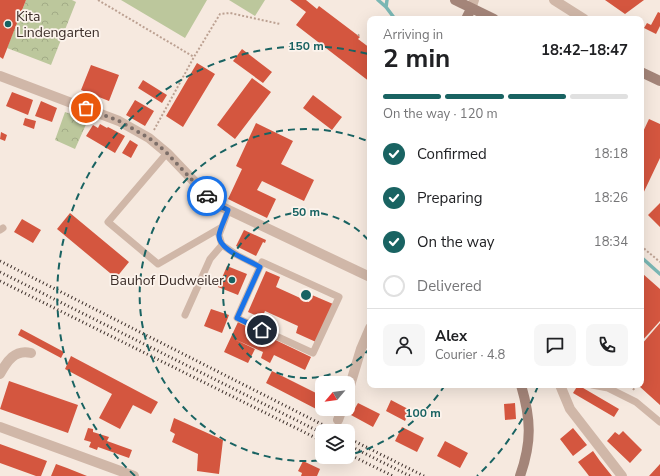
<!DOCTYPE html>
<html lang="en">
<head>
<meta charset="utf-8">
<style>
	body { margin:0; font-family:"Nunito Sans",sans-serif; background:#f6f6f6; color:#202124; height:100vh; display:flex; flex-direction:column; font-size:15px; white-space:nowrap }
	* { box-sizing:border-box; margin:0 }
	p { font-size:13px; color:#757577 }
	.icon { flex:none; width:22px; height:22px; fill:none; stroke:currentColor; stroke-width:2; stroke-linecap:round; stroke-linejoin:round }
	.map { position:relative; flex:1; overflow:hidden }
	.panel { position:absolute; left:367px; top:16px; width:277px; height:372px; display:flex; flex-direction:column; background:#fff; border-radius:8px; box-shadow:0 4px 16px #0002 }
	.panel>* { flex:none }
	.needle { width:26px; rotate:241deg }
	.fabs { position:absolute; left:315px; top:376px; display:grid; gap:8px }
	.fabs a { display:grid; place-items:center; width:40px; height:40px; border-radius:8px; background:#fff; box-shadow:0 4px 16px #0002; font-size:20px }
	.pin { position:absolute; display:grid; place-items:center; width:34px; height:34px; color:#fff; margin:-17px; border:2px solid #fff; border-radius:50%; box-shadow:0 1px 4px #0007 }
	.courier { position:absolute; display:grid; place-items:center; width:40px; height:40px; margin:-20px; border:3px solid #1a73e8; border-radius:50%; background:#fff; color:#222; box-shadow:0 1px 5px #0007 }
	.overview em { font-style:normal; font-weight:700 }
	.overview div { display:flex; flex-direction:column-reverse }
	.overview { display:flex; align-items:center; justify-content:space-between; height:68px; padding:0 16px }
	h1 { font-size:26px; font-weight:700; line-height:30px }
	.bar { display:grid; grid-template-columns:repeat(4,1fr); gap:6px 4px; align-content:center; height:48px; padding:0 16px }
	.bar i { height:5px; border-radius:3px; background:#e0e0e0 }
	.bar .on { background:#196362 }
	.bar p { grid-column:span 4 }
	.line { display:flex; align-items:center; gap:10px; padding:0 16px; border-top:1px solid #e0e0e0 }
	.line div { flex:1 }
	.round { display:grid; place-items:center; flex:none; width:42px; height:42px; border-radius:8px; background:#f6f6f6 }
	ol { padding:0 16px; list-style:none }
	li { display:flex; align-items:center; gap:12px; height:44px }
	li p { margin-inline-start:auto }
	li .icon { padding:4px; border-radius:50%; background:#196362; color:#fff; stroke-width:4 }
	li:last-child { color:#757577 }
	li i { width:22px; height:22px; border:2px solid #e0e0e0; border-radius:50% }
	.map>svg:first-child { display:block }
	.park { fill:url(#park-crowns) }
	.garden { fill:#bcc79c }
	.lines { fill:none; stroke-linecap:round; stroke-linejoin:round }
	.stream { stroke:#7ab7b4; stroke-width:3.5 }
	.building { fill:#d4563f }
	.path { stroke:#bca192; stroke-width:2; stroke-dasharray:2 2; stroke-linecap:butt }
	.lane { stroke:#d0b7a8; stroke-width:7 }
	.street { stroke:#d0b7a8; stroke-width:10 }
	.secondary { stroke:#a48579; stroke-width:10 }
	.rail { stroke:#3c2e29; stroke-width:3; stroke-dasharray:1 3; stroke-linecap:butt }
	.done { stroke:#7d6f69; stroke-width:4; stroke-dasharray:0 7.2 }
	.route { stroke:#1a73e8; stroke-width:5 }
	.ring { fill:none; stroke:#196362; stroke-width:2; stroke-dasharray:7 5 }
	.poi-dot { fill:#196362; stroke:#fcf3ec; stroke-width:1.5 }
	.labels { text-anchor:middle; dominant-baseline:central; stroke-width:3.5; stroke-linejoin:round; paint-order:stroke }
	.poi-label { font-size:14px; fill:#3c2e29; stroke:#fcf3ec; text-anchor:start }
	.centre { fill:#196362; stroke:#fcf3ec; stroke-width:2 }
	.ring-label { font-size:12px; text-anchor:middle; font-weight:bold; fill:#196362; stroke:#fcf3ec; stroke-width:3.5; stroke-linejoin:round; paint-order:stroke }
</style>
</head>
<body>
<div class="map">
<svg width="660" height="476" viewBox="0 0 660 476">
	<defs>
		<pattern id="park-crowns" width="20" height="18" patternUnits="userSpaceOnUse"><rect width="20" height="18" fill="#bcc79c"/><path d="M2 6a3 3 0 1 1 6 0M12 15a3 3 0 1 1 6 0" fill="none" stroke="#a2ab86"/></pattern>
	</defs>
	<rect width="100%" height="100%" fill="#f6e9df"/>
	<path class="park" d="M26 0H72L76 2 51 65 7 48Z
		M65 112 88 120 75 149 55 140Z"/>
	<path class="garden" d="M121 0H207L185 38Z
		M229 0H265L255 16Z"/>
	<g class="lines">
		<path class="stream" d="M378 0 386 7 395 19
			M386 7 387 0
			M641 257 660 274"/>
	</g>
	<path class="building" d="M0 0H26L3 59 0 57Z
		M290 0H306L317 9 319 6 360 37 358 39 370 48V82L296 25 306 12Z
		M605 0H644L625 14Z
		M658 12 660 13V26L656 34 644 28 647 23 651 25Z
		M242 49 272 72 263 83 233 61Z
		M197 63 215 74 183 127 166 116Z
		M91 65 119 75 109 101 81 90Z
		M252 78 271 92 235 139 217 125Z
		M143 80 167 95 162 103 138 88Z
		M12 92 33 100 28 115 6 106Z
		M313 95 342 117 332 130 303 108Z
		M135 100 154 111 145 126 126 115Z
		M41 101 57 108 52 122 35 116Z
		M25 118 36 121 34 129 23 125Z
		M649 119 660 124V158L641 198V136Z
		M256 123 293 141 281 164 314 180 304 201 262 181 257 190 276 199 267 218 228 199 242 169 236 166Z
		M100 124 107 128 108 127 125 136 115 153 86 136 93 125 98 128Z
		M1 132 7 135 5 141 0 139Z
		M130 140 138 145 131 158 122 153Z
		M660 203V227L648 215Z
		M70 213 129 262 116 278 57 229Z
		M22 219 41 230 33 243 14 232Z
		M244 230 266 240 265 243 263 242 256 256 236 246Z
		M227 266 247 274 238 295 218 287Z
		M266 271 280 277 276 287 309 302 312 295 333 304 316 342 296 333 298 326 265 311 262 318 248 312Z
		M643 274 660 289V321L641 342V276Z
		M211 309 229 315 222 333 204 326Z
		M238 322 311 357 305 370 274 355 270 363 261 358 263 352 234 339 255 349 248 363 224 352Z
		M660 323V405L639 386 642 383 641 345Z
		M21 329 64 352 61 358 18 335Z
		M71 356 158 402 151 414 133 405 120 429 99 418 112 394 65 369Z
		M272 371 320 395 318 401 322 403V409H324L322 412 266 383Z
		M9 381 78 405 68 433 0 409Z
		M578 385 619 409 614 417 573 393Z
		M391 400 410 410 405 421 386 411Z
		M358 403 380 414 373 427 351 415Z
		M515 403 516 419 505 420 504 404Z
		M174 418 223 440 219 474 197 471 198 454 172 442 175 434 170 431Z
		M402 427 424 438 417 452 395 441Z
		M88 428 93 429V432L109 437 107 441 132 450 129 458 98 447 97 450 89 447 91 442 84 440Z
		M573 428 587 445 573 456 560 439Z
		M623 431 642 450 630 463 607 441 615 432 619 435Z
		M445 441 468 453 460 468 437 456Z
		M0 444 47 461 41 476H36L0 463Z
		M593 451 600 461 612 476H589L586 472 578 462Z
		M303 461 320 469 317 476H301L302 473 298 471Z
		M56 464 67 468 87 476H51Z
		M660 464V476H649Z"/>
	<g class="lines">
		<path class="path" d="M98 0 194 57
			M358 36 360 33
			M154 130 194 57 220 14 230 13 280 24
			M641 246 660 262
			M633 390 637 385"/>
		<path class="lane" d="M167 153 108 222 158 264 222 227
			M0 230 3 228
			M222 245 237 255 260 267
			M262 262 339 297 313 353 237 318Z
			M185 315 210 259 222 245 219 235 228 211
			M592 385 608 388 636 402 660 422"/>
		<path class="street" d="M554 0 584 19
			M471 9 474 0
			M0 76 119 121 149 138 167 153 210 198 218 205 370 277
			M0 374C7 361 15 349 31 353
			M560 385 570 409 622 476
			M348 392 361 349 370 328
			M338 420 342 409
			M0 427 134 476"/>
		<path class="secondary" d="M455 0 494 19
			M466 19 471 9
			M641 72 660 81
			M520 476C532 442 531 419 521 385"/>
		<path class="rail" d="M0 261 335 431
			M0 272 322 433
			M0 281 322 441
			M348 438 424 476
			M348 445 410 476
			M348 454 393 476"/>
	</g>
	<g class="lines">
		<path class="done" d="M86 108 119 121 149 138 165 151 207 196"/>
		<path class="route" d="M207 196 218 205 228 210C226 217 220 228 219 235 218 250 249 260 260 267L237 318 262 330"/>
	</g>
	<g class="ring">
		<path d="M370 348A83 83 0 1 1 370 242"/>
		<path d="M445 385A166 166 0 0 1 349 455M342 457A166 166 0 1 1 370 142"/>
		<path d="M538 386A249 249 0 0 1 477 476M135 476A249 249 0 0 1 368 54"/>
	</g>
	<g class="poi-dot">
		<circle cx="8" cy="24" r="4"/>
		<circle cx="232" cy="280" r="4"/>
	</g>
	<g class="labels">
		<g class="poi-label">
			<text x="16" y="16">Kita<tspan x="16" dy="16">Lindengarten</tspan></text>
			<text x="224" y="280" text-anchor="end">Bauhof Dudweiler</text>
		</g>
	</g>
	<circle cx="306" cy="295" r="6" class="centre"/>
	<g class="ring-label">
		<text x="306" y="50">150 m</text>
		<text x="306" y="216">50 m</text>
		<text x="423" y="417">100 m</text>
	</g>
</svg>
<div class="fabs">
<a><svg class="needle" viewBox="-14 -14 28 28"><path d="M0-13l5 13h-10z" fill="#e53935"/><path d="M0 13l5-13h-10z" fill="#757577"/></svg></a>
<a><svg class="icon" aria-label="layers" viewBox="0 0 24 24"><path d="M12 4l9 5-9 5-9-5zM3 14l9 5 9-5"/></svg></a>
</div>
<div class="pin" style="left:86px;top:108px;background:#ea580c"><svg class="icon" aria-label="bag" viewBox="0 0 24 24"><path d="M5 8h14l-1 12H6zM9 8a3 3 0 0 1 6 0"/></svg></div>
<div class="pin" style="left:262px;top:330px;background:#1f2937"><svg class="icon" aria-label="home" viewBox="0 0 24 24"><path d="M3 11l9-7 9 7M6 9v11h12V9"/></svg></div>
<div class="courier" style="left:207px;top:196px"><svg class="icon" aria-label="car" viewBox="0 0 24 24"><path d="M5 17H2v-5l4-1 3-4h7l3 4 3 1v5h-3M9 17h6M6 11h13"/><circle cx="7" cy="17" r="2"/><circle cx="17" cy="17" r="2"/></svg></div>
<section class="panel">
<div class="overview"><div><h1>2 min</h1><p>Arriving in</p></div><em>18:42–18:47</em></div>
<div class="bar"><i class="on"></i><i class="on"></i><i class="on"></i><i></i><p>On the way · 120 m</p></div>
<ol>
<li><svg class="icon" aria-label="check" viewBox="0 0 24 24"><path d="M5 12l5 5 9-10"/></svg>Confirmed<p>18:18</p></li>
<li><svg class="icon" aria-label="check" viewBox="0 0 24 24"><path d="M5 12l5 5 9-10"/></svg>Preparing<p>18:26</p></li>
<li><svg class="icon" aria-label="check" viewBox="0 0 24 24"><path d="M5 12l5 5 9-10"/></svg>On the way<p>18:34</p></li>
<li><i></i>Delivered</li>
</ol>
<div class="line" style="height:72px"><a class="round"><svg class="icon" aria-label="person" viewBox="0 0 24 24"><circle cx="12" cy="8" r="4"/><path d="M4 21q1-7 8-7t8 7"/></svg></a><div><b>Alex</b><p>Courier · 4.8</p></div><a class="round"><svg class="icon" aria-label="chat" viewBox="0 0 24 24"><path d="M4 5h16v11H9l-5 4z"/></svg></a><a class="round"><svg class="icon" aria-label="phone" viewBox="0 0 24 24"><path d="M5 4h4l2 5-3 2q2 4 5 5l2-3 5 2v4C11 20 4 13 5 4z"/></svg></a></div>
</section>
</div>
</body>
</html>
